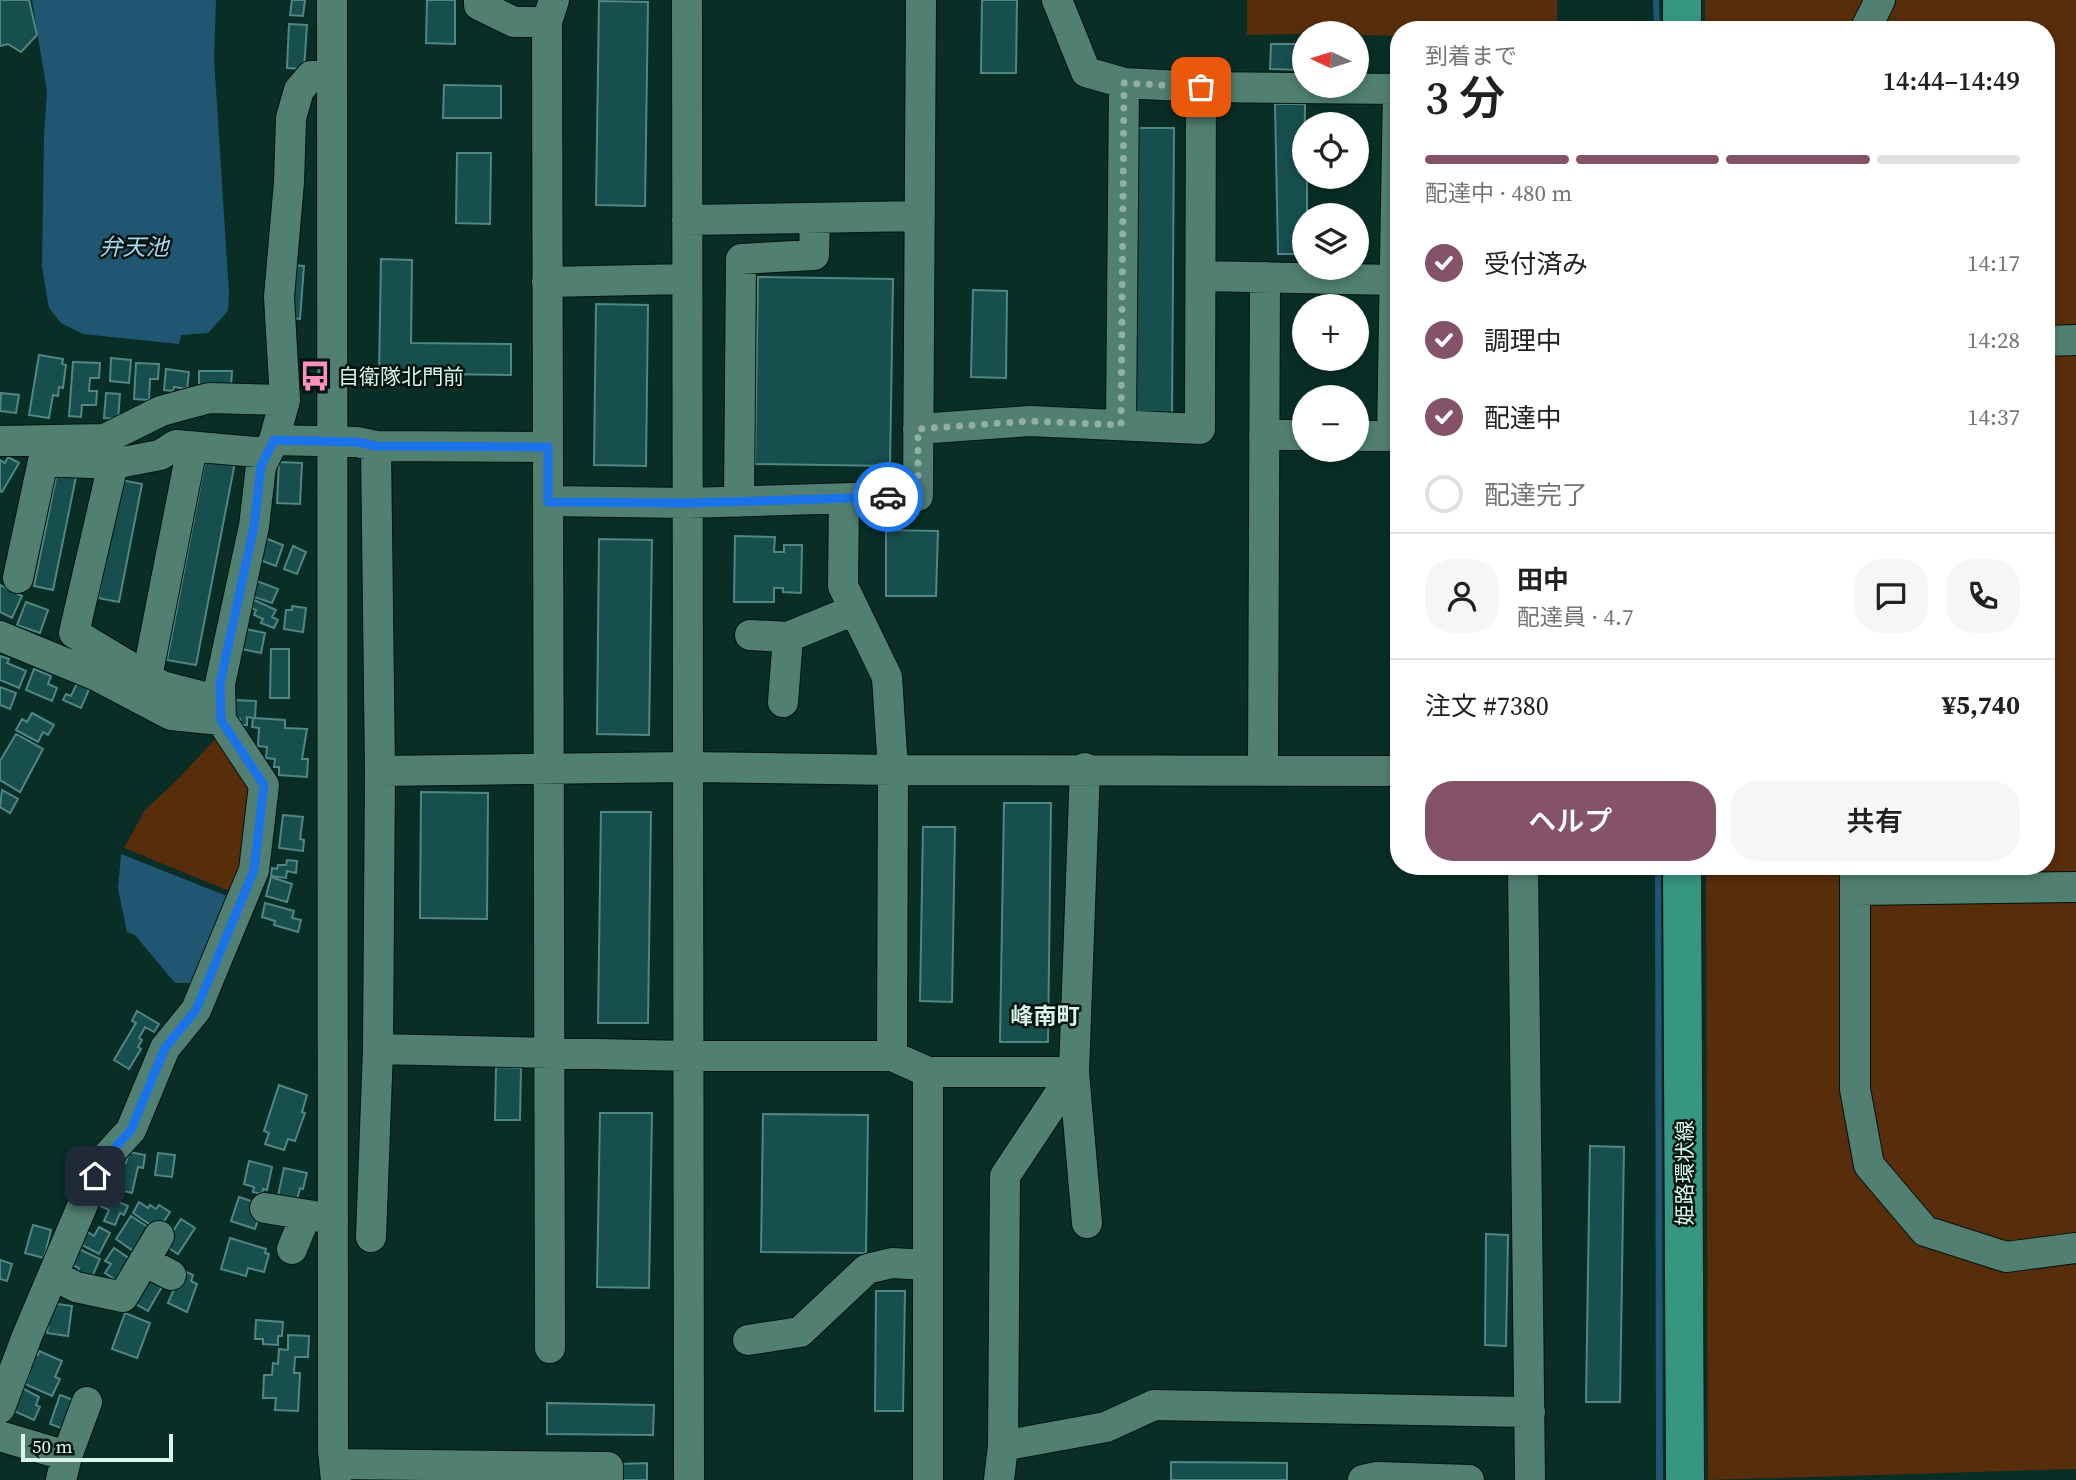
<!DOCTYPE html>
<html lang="ja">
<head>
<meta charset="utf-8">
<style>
	body { margin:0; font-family:"Source Serif 4","Noto Sans JP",serif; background:#f6f6f6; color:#202124; height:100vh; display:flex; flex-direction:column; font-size:26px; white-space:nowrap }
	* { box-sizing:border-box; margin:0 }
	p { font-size:23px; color:#757577 }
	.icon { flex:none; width:38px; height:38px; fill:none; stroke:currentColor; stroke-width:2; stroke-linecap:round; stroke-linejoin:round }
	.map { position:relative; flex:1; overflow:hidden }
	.drawer { position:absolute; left:1390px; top:21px; width:665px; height:854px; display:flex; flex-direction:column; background:#fff; border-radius:28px; box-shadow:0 4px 10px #0003 }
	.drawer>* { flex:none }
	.needle { width:46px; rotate:274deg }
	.controls { position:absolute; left:1292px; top:21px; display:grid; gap:14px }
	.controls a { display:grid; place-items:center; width:77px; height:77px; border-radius:50%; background:#fff; box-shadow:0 4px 10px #0003; font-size:35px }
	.scale { position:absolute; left:21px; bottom:18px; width:152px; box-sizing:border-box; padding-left:7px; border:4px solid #dbf4ec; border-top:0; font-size:19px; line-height:24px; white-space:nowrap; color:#dbf4ec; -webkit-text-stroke:5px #02140f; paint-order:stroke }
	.pin { position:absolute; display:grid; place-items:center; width:60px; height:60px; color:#fff; margin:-30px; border-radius:14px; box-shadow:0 4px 10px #0006 }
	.courier { position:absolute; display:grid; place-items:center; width:70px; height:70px; margin:-35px; border:5px solid #1a73e8; border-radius:50%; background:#fff; color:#222; box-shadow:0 2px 9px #0007 }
	.overview em { font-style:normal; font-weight:600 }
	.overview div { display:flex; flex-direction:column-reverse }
	.overview { display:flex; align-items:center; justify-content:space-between; height:119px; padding:0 35px }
	h1 { font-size:46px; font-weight:600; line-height:52px }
	.bar { display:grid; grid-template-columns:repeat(4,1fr); gap:10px 7px; align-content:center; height:84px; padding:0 35px }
	.bar i { height:9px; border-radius:5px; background:#e0e0e0 }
	.bar .selected { background:#845269 }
	.bar p { grid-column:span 4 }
	.line { display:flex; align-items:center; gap:18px; padding:0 35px; border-top:2px solid #e0e0e0 }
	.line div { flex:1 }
	.round { display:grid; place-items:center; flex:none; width:74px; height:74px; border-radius:28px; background:#f6f6f6 }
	ol { padding:0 35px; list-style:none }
	li { display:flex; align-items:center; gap:21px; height:77px }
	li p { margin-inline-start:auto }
	li .icon { padding:7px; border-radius:50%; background:#845269; color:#fff; stroke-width:4 }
	li:last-child { color:#757577 }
	li i { width:38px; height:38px; border:4px solid #e0e0e0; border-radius:50% }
	.action { display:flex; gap:14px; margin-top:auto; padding:14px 35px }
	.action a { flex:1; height:80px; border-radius:28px; background:#845269; color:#fff; font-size:28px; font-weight:600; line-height:80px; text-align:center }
	.action a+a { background:#f6f6f6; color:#202124 }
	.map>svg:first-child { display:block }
	.green { fill:#572d0b }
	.water { fill:#205671 }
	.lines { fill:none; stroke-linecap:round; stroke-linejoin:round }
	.stream { stroke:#205671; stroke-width:6 }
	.building { fill:#174e4e; stroke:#518685; stroke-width:2 }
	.minor-casing { stroke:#00140f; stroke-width:32 }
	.major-casing { stroke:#00140f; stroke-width:40 }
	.minor { stroke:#518073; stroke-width:30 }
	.major { stroke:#379680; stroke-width:38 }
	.done { stroke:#91afa6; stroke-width:7; stroke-dasharray:0 12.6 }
	.route { stroke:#1a73e8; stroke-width:9 }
	.labels { text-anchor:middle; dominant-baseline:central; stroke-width:5; stroke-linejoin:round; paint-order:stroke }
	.poi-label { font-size:21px; fill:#dbf4ec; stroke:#02140f; text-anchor:start }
	.street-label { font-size:21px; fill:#dbf4ec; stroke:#02140f }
	.water-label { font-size:23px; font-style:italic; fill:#a9d6f0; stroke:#02140f }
	.neighbourhood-label { font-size:23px; font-weight:bold; fill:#dbf4ec; stroke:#02140f }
</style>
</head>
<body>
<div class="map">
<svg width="2076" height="1480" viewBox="0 0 2076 1480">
	<rect width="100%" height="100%" fill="#082e25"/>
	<path class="green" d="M1247 0H1557V30H1398V36L1356 35V33L1247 35Z
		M1705 0H2076V1469L1708 1480 1706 866H2046V30H1705Z
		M222 732 250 774 239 895 124 848 145 810 177 780Z"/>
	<path class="water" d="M32 0H216L214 58 229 293 228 311 208 333 181 335 179 344 83 334 61 323 49 308 42 267 44 135 47 92Z
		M121 854 237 900 192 983H175L135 935 127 932 118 889Z
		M1655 866H1661L1663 1480H1656Z"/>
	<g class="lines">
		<path class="stream" d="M1656 0 1657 30"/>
	</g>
	<path class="building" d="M0 0H29L37 35 21 52 8 44 0 46Z
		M292 0H305L303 16 290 15Z
		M427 0H455V44L426 43Z
		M982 0H1017L1016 73H981Z
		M599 1 648 2 645 206 596 205Z
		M289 24 307 25 304 69 287 68Z
		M1271 44H1304V70L1270 69Z
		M444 85 501 86V118H443Z
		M1275 104H1305L1304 177H1307V215H1304V254H1278Z
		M1135 128H1174L1172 418H1134Z
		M457 153H491L490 224 456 223Z
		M381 259 412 260 411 343 511 344V375L379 373Z
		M290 265 304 266 300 319 287 318Z
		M758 277 893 279 890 466 755 464Z
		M973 290 1007 291 1006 378 971 377Z
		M596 304 648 305 646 466 594 465Z
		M39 355 63 359 62 364 66 365 63 388 59 387 58 396 53 395 49 418 29 415Z
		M111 358 131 360 129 383 110 381Z
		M73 362 100 363 99 378H90L89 391H97L96 405H82L81 417 69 416Z
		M136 363 159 364 158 379H150L149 400 134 399Z
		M166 369 189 372 187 389 174 387 173 391 164 390Z
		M199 371H232L231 387 199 386Z
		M1 393 19 395 16 413 0 411Z
		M106 393 120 394 118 419 104 418Z
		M206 456 235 462 196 665 167 660Z
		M8 457 19 463 2 492 0 491V460L5 463Z
		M279 462 302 463 300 504 277 503Z
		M58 468 77 472 53 590 34 586Z
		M121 480 142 484 119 602 98 598Z
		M886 530 938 531 936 596H886Z
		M735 536 775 537 774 552H784V545H802L801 593 783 592V588H774V602H734Z
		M265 538 283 545 276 566 257 559Z
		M599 539 652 540 649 735 597 734Z
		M293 546 306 552 297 574 284 569Z
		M254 580 278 589 272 603 249 595Z
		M0 585 22 596 12 618 0 612Z
		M252 599 276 610 272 617 278 620 274 628 261 623 263 619 254 615 256 610 249 607Z
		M26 602 48 610 40 633 17 625Z
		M292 606 306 608 303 632 284 629 286 610H292Z
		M241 628 265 633 261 653 237 648Z
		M271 649H289V698H270Z
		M0 656 9 659 7 663 26 671 19 688 0 680Z
		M34 669 51 676 48 684 57 688 52 701 26 690Z
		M78 681 90 687 81 708 63 700 66 694 71 696Z
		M0 687 16 693 10 709 0 705Z
		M234 700 256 701 255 718 285 720V728L307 729 302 759H308L307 777 279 775V767H274L275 759 266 758 267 747 258 746 259 728 252 727 253 718 247 717V725H240V719L232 718Z
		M32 713 54 725 48 735 43 732 38 742 16 730 22 719 27 722Z
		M16 734 43 749 20 792 0 780V761Z
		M2 790 18 799 10 813 0 807Z
		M421 792 488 793 487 919 420 918Z
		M1004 803H1051L1048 1042H1000Z
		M601 812H651L648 1023H598Z
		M283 815 303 817 300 839 304 840 303 851 279 848Z
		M923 827H955L952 1002 920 1001Z
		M287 860 297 861 296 873 287 871 286 878 271 876 272 868 277 869 278 865H286Z
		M1544 866H1591V874L1544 873Z
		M271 877 292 884 287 902 266 896Z
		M265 903 294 911 292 918 301 920 298 932 274 925 275 921 262 917Z
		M137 1011 159 1024 154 1032 145 1027 139 1038 142 1040 138 1047 141 1049 129 1069 114 1060 136 1023 132 1021Z
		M496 1067 521 1068 520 1120H495Z
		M279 1085 307 1095 302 1112 305 1113 295 1141 288 1139 284 1150 265 1144 269 1133 264 1131Z
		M600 1113H652L649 1288 597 1287Z
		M763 1114 868 1115 866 1253 761 1252Z
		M1590 1146 1624 1147 1620 1402H1586Z
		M129 1152 145 1155 143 1168 138 1167 132 1193 111 1188 117 1161 126 1163Z
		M158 1153 175 1155 172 1177 155 1175Z
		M249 1161 272 1167 267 1190 263 1189 262 1194 253 1192 254 1187 244 1184Z
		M284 1168 307 1173 303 1189 300 1188 297 1200 278 1196Z
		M105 1196 128 1206 124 1215 120 1213 115 1225 104 1221 109 1210 100 1206Z
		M239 1197 257 1203 261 1210 255 1229 231 1221Z
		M139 1202 148 1208 150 1205 156 1209 159 1205 170 1212 158 1230 133 1213Z
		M131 1216 151 1229 136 1253 116 1239Z
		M181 1219 195 1228 178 1254 164 1245Z
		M33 1225 51 1230 44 1258 25 1253Z
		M99 1227 110 1233 99 1254 80 1244 86 1231 94 1236Z
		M1486 1234 1508 1235 1506 1346 1485 1345Z
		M230 1238 266 1249 265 1253 269 1254 264 1272 248 1268 246 1276 221 1269Z
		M77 1248 100 1259 91 1279 77 1273 79 1268 70 1264Z
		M114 1248 133 1261 117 1281 105 1273 111 1264 105 1261Z
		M0 1260 12 1264 7 1281 0 1279Z
		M182 1270 193 1275 191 1281 197 1284 187 1312 168 1303Z
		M146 1276 163 1285 148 1311 132 1302Z
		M876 1291H905L903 1411H875Z
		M51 1303 72 1306 68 1336 47 1333Z
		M125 1313 150 1323 137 1358 112 1349Z
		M256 1320 283 1322 282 1336H278V1345L263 1344V1339H255Z
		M288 1335 309 1336 308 1357H295L294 1373H300L298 1411 275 1410 276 1398H263L264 1375H272L273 1363 278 1364 279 1349 288 1350Z
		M39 1351 62 1361 55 1377 60 1379 52 1396 25 1384 29 1375 25 1373 34 1353 38 1355Z
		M22 1388 39 1397 36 1405 40 1407 34 1420 12 1410Z
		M60 1395 79 1402 64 1429 50 1424Z
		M547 1403 654 1405 653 1435 547 1434Z
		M1171 1462 1287 1463V1480H1171Z
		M647 1463V1480H619L618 1464Z"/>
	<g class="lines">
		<g class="minor-casing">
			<path id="minor" d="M332 0 333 1451 336 1480
				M479 0V5L514 22H547
				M687 0 689 1480
				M1057 0 1086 72 1124 83 1201 87 1398 89
				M1865 30 1880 0
				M687 220 920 216
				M1202 276 1394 280
				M547 282 687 279
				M2046 341 2076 340
				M1121 425 1124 83
				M918 429 1030 421 1200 429 1201 87
				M1264 435H1304
				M1356 436H1398
				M1392 436 1398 89
				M274 440 357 442 376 446 548 447
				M0 441 105 439 161 411 209 398 285 400
				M113 464 74 633 162 686 220 701
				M844 499 843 586 887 677 893 770 892 1056 928 1072V1480
				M548 501 687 503 918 496 921 0
				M739 502 741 259 814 255 815 218
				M18 578 43 461 113 464 160 455 176 445 267 453
				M750 635 788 637 783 702
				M0 636 97 676 171 715 221 720
				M788 637 854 610
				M147 677 192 447
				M1263 769 1265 277
				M380 771 687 767 893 770 1398 771
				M1523 866 1530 1480
				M1855 866V1089L1869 1165 1925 1231 2006 1257 2076 1248
				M1855 890 2076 887
				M378 1049 687 1056H892
				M928 1072H1074L1087 1223
				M265 1208 333 1219
				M371 1237 378 1049 380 771 376 446
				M292 1249 306 1215
				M144 1261 171 1275
				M53 1275 76 1287 123 1297 159 1236
				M748 1340 800 1332 867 1269 892 1263 928 1265
				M550 1348 547 22 554 0
				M0 1408 27 1336 100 1164 131 1130 165 1048 196 1010 254 870 264 785 221 720 220 684 254 526 261 466 274 440 285 400 279 297 289 182 291 118 299 90 311 76 332 74
				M0 1436 67 1456
				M1003 1446 1106 1427 1154 1405 1530 1412
				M335 1464 608 1467V1480
				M61 1480 67 1456 87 1402
				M999 1480 1003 1446 1005 1176 1074 1072 1085 768
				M1363 1480 1377 1477 1469 1480"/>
		</g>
		<g class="major-casing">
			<path id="major" d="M1682 30V0
				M1682 866 1685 1480"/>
		</g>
		<use href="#minor" class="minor"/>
		<use href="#major" class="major"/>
	</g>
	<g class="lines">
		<path class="done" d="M888 497 918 496V429L1030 421 1121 425 1124 83 1201 87"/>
		<path class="route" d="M95 1176 100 1164 131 1130 165 1048 196 1010 254 870 264 785 221 720 220 684 254 526 261 466 274 440 357 442 376 446 548 447V502L687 503 888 497"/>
	</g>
	<defs>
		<g id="bus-bare" transform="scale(2.415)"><path d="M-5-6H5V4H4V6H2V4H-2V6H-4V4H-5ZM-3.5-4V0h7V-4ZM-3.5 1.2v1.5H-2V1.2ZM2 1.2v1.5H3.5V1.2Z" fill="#fe8ebd" stroke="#02140f" stroke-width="2.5" paint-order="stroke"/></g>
	</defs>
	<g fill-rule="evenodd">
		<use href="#bus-bare" x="315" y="376"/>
	</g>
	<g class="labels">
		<g class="poi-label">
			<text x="338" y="376">自衛隊北門前</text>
		</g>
		<g class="street-label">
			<text transform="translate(1684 1173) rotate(-90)">姫路環状線</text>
		</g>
		<g class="water-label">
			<text x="134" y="247">弁天池</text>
		</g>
		<g class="neighbourhood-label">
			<text x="1045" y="1016">峰南町</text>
		</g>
	</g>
</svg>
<div class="controls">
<a><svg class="needle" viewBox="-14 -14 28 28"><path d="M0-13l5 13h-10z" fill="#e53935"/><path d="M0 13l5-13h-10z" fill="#757577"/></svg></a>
<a><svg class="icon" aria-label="locate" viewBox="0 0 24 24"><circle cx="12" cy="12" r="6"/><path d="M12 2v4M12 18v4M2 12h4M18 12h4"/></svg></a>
<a><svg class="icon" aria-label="layers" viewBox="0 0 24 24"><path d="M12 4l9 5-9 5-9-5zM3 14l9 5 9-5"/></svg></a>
<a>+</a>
<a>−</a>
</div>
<div class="scale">50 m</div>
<div class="pin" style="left:1201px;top:87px;background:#ea580c"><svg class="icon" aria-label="bag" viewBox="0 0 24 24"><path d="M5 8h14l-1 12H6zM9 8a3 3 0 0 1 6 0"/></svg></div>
<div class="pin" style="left:95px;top:1176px;background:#1f2937"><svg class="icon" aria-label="home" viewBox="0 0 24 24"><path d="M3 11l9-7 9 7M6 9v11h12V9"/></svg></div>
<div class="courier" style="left:888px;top:497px"><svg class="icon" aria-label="car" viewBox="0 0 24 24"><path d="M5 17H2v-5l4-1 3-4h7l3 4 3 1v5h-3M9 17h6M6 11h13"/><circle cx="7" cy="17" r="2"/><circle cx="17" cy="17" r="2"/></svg></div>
<section class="drawer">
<div class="overview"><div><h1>3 分</h1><p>到着まで</p></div><em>14:44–14:49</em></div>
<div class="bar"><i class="selected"></i><i class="selected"></i><i class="selected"></i><i></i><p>配達中 · 480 m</p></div>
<ol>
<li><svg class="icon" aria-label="check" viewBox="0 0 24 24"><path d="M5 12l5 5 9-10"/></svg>受付済み<p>14:17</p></li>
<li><svg class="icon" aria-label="check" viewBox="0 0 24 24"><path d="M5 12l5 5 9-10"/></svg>調理中<p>14:28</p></li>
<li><svg class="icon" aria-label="check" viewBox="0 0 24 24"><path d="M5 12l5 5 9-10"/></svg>配達中<p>14:37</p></li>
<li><i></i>配達完了</li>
</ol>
<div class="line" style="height:126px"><a class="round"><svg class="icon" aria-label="person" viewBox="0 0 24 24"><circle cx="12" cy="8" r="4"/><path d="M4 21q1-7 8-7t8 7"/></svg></a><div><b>田中</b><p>配達員 · 4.7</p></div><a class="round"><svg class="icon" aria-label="chat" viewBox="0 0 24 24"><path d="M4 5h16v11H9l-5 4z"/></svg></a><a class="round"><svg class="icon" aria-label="phone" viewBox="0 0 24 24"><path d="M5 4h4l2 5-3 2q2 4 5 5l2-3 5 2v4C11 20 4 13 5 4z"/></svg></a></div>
<div class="line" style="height:91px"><div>注文 #7380</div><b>¥5,740</b></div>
<div class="action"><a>ヘルプ</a><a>共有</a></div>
</section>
</div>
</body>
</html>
